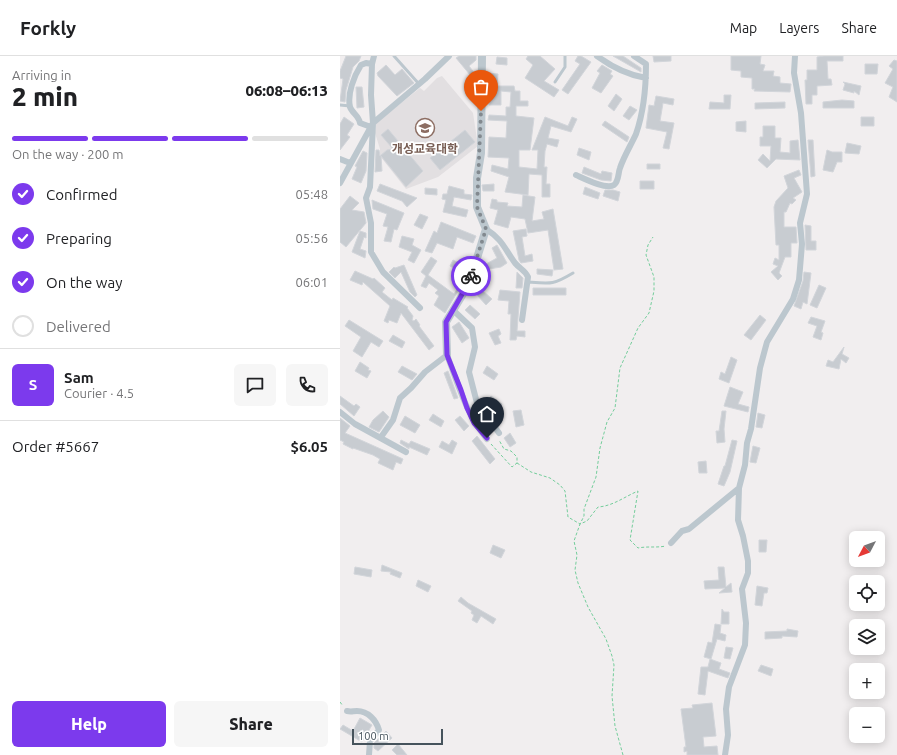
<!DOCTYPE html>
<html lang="en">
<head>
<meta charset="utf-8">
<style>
	body { margin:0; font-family:Ubuntu,"Noto Sans KR",sans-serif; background:#f6f6f6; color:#202124; height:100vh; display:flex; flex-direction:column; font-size:15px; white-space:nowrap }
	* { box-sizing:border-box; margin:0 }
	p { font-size:13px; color:#757577 }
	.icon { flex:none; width:22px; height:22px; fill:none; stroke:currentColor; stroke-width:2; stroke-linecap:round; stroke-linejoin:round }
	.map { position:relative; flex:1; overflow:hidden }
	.sheet { display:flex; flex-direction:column; background:#fff; width:340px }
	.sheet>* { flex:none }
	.needle { width:26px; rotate:229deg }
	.controls { position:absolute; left:509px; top:475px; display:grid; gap:8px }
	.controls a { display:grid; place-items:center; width:36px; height:36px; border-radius:6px; background:#fff; box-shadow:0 2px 10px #0003; font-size:20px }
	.scale { position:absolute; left:12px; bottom:10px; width:91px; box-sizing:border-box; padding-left:4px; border:2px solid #46535c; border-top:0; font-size:11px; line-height:14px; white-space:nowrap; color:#46535c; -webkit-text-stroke:3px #fff; paint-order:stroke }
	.pin { position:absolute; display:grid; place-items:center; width:34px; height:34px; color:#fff; margin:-41px -17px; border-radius:50% 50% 50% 0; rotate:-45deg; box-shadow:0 0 4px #0007 }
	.pin .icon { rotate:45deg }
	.courier { position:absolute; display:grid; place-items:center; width:40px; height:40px; margin:-20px; border:3px solid #7c3aed; border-radius:50%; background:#fff; color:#222; box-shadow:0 1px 5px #0007 }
	.head em { font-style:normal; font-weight:800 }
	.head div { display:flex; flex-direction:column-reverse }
	.head { display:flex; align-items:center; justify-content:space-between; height:68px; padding:0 12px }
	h1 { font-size:26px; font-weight:800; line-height:30px }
	.bar { display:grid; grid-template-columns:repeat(4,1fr); gap:6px 4px; align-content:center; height:48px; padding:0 12px }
	.bar i { height:5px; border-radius:3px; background:#e0e0e0 }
	.bar .on { background:#7c3aed }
	.bar p { grid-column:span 4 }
	.line { display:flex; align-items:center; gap:10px; padding:0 12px; border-top:1px solid #e0e0e0 }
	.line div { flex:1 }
	.round { display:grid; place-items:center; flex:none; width:42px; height:42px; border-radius:6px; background:#f6f6f6 }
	ol { padding:0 12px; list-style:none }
	li { display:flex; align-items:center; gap:12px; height:44px }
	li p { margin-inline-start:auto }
	li .icon { padding:4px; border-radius:50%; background:#7c3aed; color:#fff; stroke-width:4 }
	li:last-child { color:#757577 }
	li i { width:22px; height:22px; border:2px solid #e0e0e0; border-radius:50% }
	.cta { display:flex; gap:8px; margin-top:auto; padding:8px 12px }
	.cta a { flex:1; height:46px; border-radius:6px; background:#7c3aed; color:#fff; font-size:16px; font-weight:800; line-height:46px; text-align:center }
	.cta a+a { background:#f6f6f6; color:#202124 }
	header { display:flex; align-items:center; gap:24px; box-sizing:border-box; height:56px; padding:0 20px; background:#fff; border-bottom:1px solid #e0e0e0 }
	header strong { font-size:19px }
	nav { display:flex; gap:22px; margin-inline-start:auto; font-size:14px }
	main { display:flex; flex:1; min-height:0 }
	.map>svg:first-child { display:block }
	.education { fill:#e2dfe1 }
	.building { fill:#c8ccd1; stroke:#d2d5da }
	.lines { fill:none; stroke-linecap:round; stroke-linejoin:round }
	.path { stroke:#74cd9b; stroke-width:1; stroke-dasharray:3 2; stroke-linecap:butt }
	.service { stroke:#bcc7ce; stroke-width:3 }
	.minor { stroke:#bcc7ce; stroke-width:6 }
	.tertiary { stroke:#bcc7ce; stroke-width:8 }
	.done { stroke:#82898f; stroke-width:4; stroke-dasharray:0 7.2 }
	.route { stroke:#7c3aed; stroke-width:5 }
	.labels { text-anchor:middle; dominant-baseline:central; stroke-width:3.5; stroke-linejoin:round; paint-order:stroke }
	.education-label { font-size:12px; font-weight:bold; fill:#785e54; stroke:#fff }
</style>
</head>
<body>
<header>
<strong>Forkly</strong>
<nav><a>Map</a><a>Layers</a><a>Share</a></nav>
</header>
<main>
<section class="sheet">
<div class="head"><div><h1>2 min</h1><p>Arriving in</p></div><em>06:08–06:13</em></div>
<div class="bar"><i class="on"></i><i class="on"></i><i class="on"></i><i></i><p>On the way · 200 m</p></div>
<ol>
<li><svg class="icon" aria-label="check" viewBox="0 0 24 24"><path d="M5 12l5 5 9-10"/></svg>Confirmed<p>05:48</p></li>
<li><svg class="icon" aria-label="check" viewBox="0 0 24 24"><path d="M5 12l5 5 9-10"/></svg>Preparing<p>05:56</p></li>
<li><svg class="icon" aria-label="check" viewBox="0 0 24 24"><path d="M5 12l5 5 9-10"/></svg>On the way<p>06:01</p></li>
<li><i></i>Delivered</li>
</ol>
<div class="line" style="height:72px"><b class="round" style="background:#7c3aed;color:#fff">S</b><div><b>Sam</b><p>Courier · 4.5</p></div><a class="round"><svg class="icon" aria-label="chat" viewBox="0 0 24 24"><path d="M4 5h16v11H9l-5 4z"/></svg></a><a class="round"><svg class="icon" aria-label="phone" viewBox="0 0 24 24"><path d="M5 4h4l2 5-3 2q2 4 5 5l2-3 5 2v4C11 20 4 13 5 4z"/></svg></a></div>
<div class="line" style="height:52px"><div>Order #5667</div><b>$6.05</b></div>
<div class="cta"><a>Help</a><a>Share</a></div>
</section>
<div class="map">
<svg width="557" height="699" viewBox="0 0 557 699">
	<rect width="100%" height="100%" fill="#f1eeef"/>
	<path class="education" d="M102 20 133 57 138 90 98 121 66 133 40 100V93L35 77 36 67 80 32 84 35 97 22Z"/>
	<path class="building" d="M6 0H21L19 5 13 11 6 34 5 46 0 45 3 23 0 22V15Z
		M119 0H136V4L129 10 136 19V26L116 2Z
		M188 0H200L215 13 204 25 219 34 214 41 185 22 193 9 186 3Z
		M238 0H241L251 6 228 38 222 34 240 8 235 5Z
		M273 0H283L301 12V16Z
		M313 0H331V5L314 6Z
		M391 0H421L420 8 425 9 423 15H434L433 20 440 21V27L451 28 450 36 414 35 415 33H412V22L401 21V15L391 14Z
		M484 0H503V5H487L488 23H491L492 29 477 30V39H472V48H466L465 24H467V14H477V1Z
		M157 1 167 2V9L156 8Z
		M554 4 557 5V46L549 41 553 31 545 27 553 13 549 10Z
		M525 8H538L537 18H525Z
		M46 9 55 19 62 13 74 27 57 40 38 20 37 17Z
		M262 9 272 15 270 18 273 20 261 37 252 32 260 17 257 15Z
		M147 17 158 18 157 30H174L175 35H180V45H188V50H176V60L194 62 190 94H179V111L197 113 198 94H192L205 61 228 70 232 61 237 63 231 76 211 70 208 82 219 84 217 91 207 88 205 95 204 111H207L206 128H210V141H202V119L189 118 188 139 165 136 169 121 151 115 152 109 168 113 169 102 148 101 149 81 166 82 167 65 148 64 149 59 166 60V51H170L171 36 161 35V49H149L150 34H147Z
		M503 26 521 30 519 39 514 35V37L503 34 505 28Z
		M16 31H22L24 51 17 52Z
		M276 38 282 43 274 55 268 50Z
		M384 39H391L390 53H369L370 46 384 47Z
		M316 40 334 43 333 49 323 47 320 65 334 67 329 93 323 92 327 76 306 72 309 49 314 50Z
		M502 44 514 45V52H483V46Z
		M445 46V52L415 53V47Z
		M290 50 297 54 289 64 283 60Z
		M4 61 14 68 7 79 10 81 0 94V68Z
		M521 61H534V70H521Z
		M265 65 289 81 287 86 262 69Z
		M406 65V76L396 75V66Z
		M423 70H435V82H441L440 96 450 97V85L458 84 460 104 436 103 427 112 418 104 423 98 430 105 431 90H420V81H423Z
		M48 73 83 115 66 131 41 100 42 115 35 116 36 94H39L40 100 47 94 53 93 41 79Z
		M125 74 135 86 100 114 90 102Z
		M468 84H473L475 120 471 121Z
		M507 87 521 90 519 98 505 97Z
		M239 92 251 96 249 104 237 99Z
		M487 94 492 96H502V106H497L493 116 483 114Z
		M23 95 27 97 26 115 21 127 12 123 17 111 15 110Z
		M307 108H320V113H307Z
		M244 111 261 118 262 115 272 117 271 125 261 124 242 117Z
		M459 114 461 119 454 122 462 136 453 142 456 144 452 148 450 147 446 156H444V171H456L457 187H451V201H445L439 217 442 220 438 224 431 216 438 210 433 208 435 202 439 204V189H436L434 151 436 145 448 132 444 120Z
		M300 125H314V133H300Z
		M40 128 77 142 67 151 62 145 37 135Z
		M154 128V135H143L142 129Z
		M109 130 124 134V138L132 139 131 144 114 141 112 150 128 154 126 161 103 156 106 144 102 143 103 138H107Z
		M245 131 260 137 258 143 243 138Z
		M85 132 97 133V139L85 138Z
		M265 134H273L280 136 278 145 263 140Z
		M183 139 195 141 192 165 204 163 202 156 213 153 223 213 214 214 208 174 188 177 185 163 171 161 168 172 154 168 158 154 150 152 152 143 157 144V146L168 147 167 150 182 151Z
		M10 140 19 147 12 154 24 156 26 167 6 191 0 186V153Z
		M32 144 64 157 57 174 54 173 51 186 44 185 48 171 43 170 47 158 33 153Z
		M80 158 88 161 82 173 74 169Z
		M101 166 136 180 133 187 117 181 113 193 97 187 92 197 85 195 94 175 97 177Z
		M465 169 471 170V185H476V194H466Z
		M186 173 187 180 182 181 185 200 192 198 193 205 181 207 179 204 173 175Z
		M20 175 26 177V182L24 181 20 193 26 195 25 202 12 196Z
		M62 180 74 183 72 189 81 194 74 207 68 204 72 196 59 191Z
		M157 189 167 207 161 211 149 213 146 208 157 202 152 192Z
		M91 201 97 205 88 219 114 238 123 224 124 225 105 257 94 249 99 240 95 237 98 234 89 227 86 232 81 230 86 220 81 216Z
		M113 204 128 212 126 219 110 210Z
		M64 209 77 239 75 241 70 236 61 216 55 222 49 216 54 211 55 212Z
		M197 213 213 214 212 220 197 218Z
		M15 215 33 223 34 222 45 232 42 236 52 244 53 242 68 251 67 252 73 260 72 264 74 265 76 263 80 269 79 270 94 290 89 294 61 257 57 267 49 264 48 267 44 265 50 250 23 226 22 229 10 224Z
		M177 216 183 222 182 232H176Z
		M464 216 471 217 467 248 463 246 461 253 454 250 463 225Z
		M479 229 486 232 477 252 470 249Z
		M193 232H226V239H193Z
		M142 234 152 243 146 249 137 239Z
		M160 234 180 236 177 275H185V281L177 280 176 284H170L171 258H168L169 245 158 244Z
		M130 249 140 258 135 263 125 254Z
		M420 259 426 264 411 284 404 279Z
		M471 261 485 265 481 276 483 277 481 284 473 281 477 270 468 267Z
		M9 264 43 285 39 291 31 286 22 301 13 295 21 281 5 270Z
		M119 266 129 282 122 287 112 271Z
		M159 273 161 278 158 280 161 287 155 289 149 277Z
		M53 279 65 286 62 292 49 285Z
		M504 291 502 298 509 302 506 307 501 303 499 313 486 310 488 304 493 306Z
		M391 301 397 304 389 327 379 323 381 316 385 318Z
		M20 306 29 312 28 314 31 315 27 322 15 315Z
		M62 310 77 318 72 324 58 316Z
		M147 310 158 318 154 324 143 317Z
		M108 315 118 342 114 343 104 317Z
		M390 331 403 336 398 348 409 351 408 356 384 350Z
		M0 340 14 350 16 348 20 351 14 360 0 348Z
		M151 340 162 348 158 354 147 346Z
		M181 354 184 369 176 371 173 355Z
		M43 355 49 361 39 376 29 371 33 364Z
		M382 355H386L384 373 385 386 377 387 376 375H379Z
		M418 357 425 359 422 372 416 371Z
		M93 358 104 365 101 371 89 364Z
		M65 360 80 369 75 377 60 369Z
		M120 360 129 370 124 375 115 364Z
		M0 362 10 370 5 377 63 403 61 408 56 406 53 414 38 407 40 403 33 399 13 392V393L3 388 4 386 0 384Z
		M170 377 176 387 170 391 164 382Z
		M137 380 155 403 150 408 132 385Z
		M61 384 69 388 71 385 90 393 87 399 69 391V393L60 387Z
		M112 384 117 387 112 398 99 391 102 385 109 389Z
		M392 384 397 385 390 416 384 430 378 428 384 410H385Z
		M413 390 420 392 416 407 410 406Z
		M366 405 367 417H359L358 406Z
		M419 484H427L426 496H419Z
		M153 489 165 494 161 502 150 497Z
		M42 509 62 517 60 522 50 518 51 516 41 515Z
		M15 511 32 514 31 521 14 518Z
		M378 511H384L386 531 391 527 392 536 379 537 385 532 365 533 364 525 379 524Z
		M78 524 91 530 88 536 76 530Z
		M417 530 428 532 427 537H424L422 550 415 549Z
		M121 541 128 547 156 563 153 568 141 560 137 567 132 564 134 559 131 557 132 555 118 545Z
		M382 553 384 556H389V568H381Z
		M375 568 381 569 380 577 386 579 385 585 377 583 371 603 364 601 368 586 372 587Z
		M447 573 458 575 457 581 442 580V582L425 583V576L447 575Z
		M386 591 393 592 390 603 384 602Z
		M370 603 381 607 379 613 390 617 388 622 368 615 365 639 358 638 361 611H368Z
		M421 609 433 613 431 620 418 615Z
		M372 647 376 680 363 681 364 691 377 690 378 699H347V695L344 696V691H346L341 653 353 652 352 649Z
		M20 662 32 669 22 686 0 673 3 669 13 675Z
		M46 675 52 682 38 695 34 692V687Z
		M58 688 67 699H57L52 694Z"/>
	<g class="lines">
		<path class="path" d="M151 388 172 411 177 407V401L171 395 164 393 159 384
			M177 407 191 416 210 422 220 429 225 435 228 461 240 468 244 460V453L256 421 260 392 267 366 275 352 280 312 298 272 309 257 314 235V221L306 199 308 189 313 181
			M0 646 3 650
			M283 699 275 670 272 640 274 609 272 600 266 583 248 551 238 527 235 514 237 499 234 485 240 468 247 465 258 451C273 450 284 441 298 435L290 484 298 492C308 490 316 492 326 490"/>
		<path class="service" d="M54 0 79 28
			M215 26 225 11V0
			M0 49 10 50
			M188 226C211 228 213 229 233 217"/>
		<path class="minor" d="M257 0C272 11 288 19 306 22
			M31 71 20 67C19 60 12 57 10 51 7 38 14 20 21 9L26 7 32 8
			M0 103 10 107
			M236 119C243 122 266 134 274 129 279 125 278 117 280 112 284 100 291 89 296 78 304 55 306 32 306 8L294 0
			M0 127 33 67 31 39 32 8 34 0
			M146 173C163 184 164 192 175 207 180 213 185 214 188 221L182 264
			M80 252 43 216 31 196V167L26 142 30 131 33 67 85 23 109 0
			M113 254 132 272 135 291 129 316 137 347 159 377
			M0 356 15 368 66 396
			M41 381 53 364 60 342 71 332 85 316 107 299C119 330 125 356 147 383
			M331 487 342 475 349 473 399 432 405 409 407 387 411 373 420 312 427 286 453 243 459 224 462 188 460 167 467 138 461 57 454 17 455 0
			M7 655C11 656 13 655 17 655 28 655 36 664 39 674L30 685 29 699
			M385 699 388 679 386 653 389 631 405 589 406 567 402 533 408 517V505L403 480 398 464 399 432"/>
		<path class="tertiary" d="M107 299 106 266 129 228 146 173 137 151V122L141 97 142 0"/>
	</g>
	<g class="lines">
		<path class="done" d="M131 220 146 173 137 151 141 55"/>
		<path class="route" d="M131 220 128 228 106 266 107 299 121 334 127 352 134 367 147 382"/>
	</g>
	<defs>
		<g id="school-ring" transform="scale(1)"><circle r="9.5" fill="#fff" stroke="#8d6e63" stroke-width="1.5"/><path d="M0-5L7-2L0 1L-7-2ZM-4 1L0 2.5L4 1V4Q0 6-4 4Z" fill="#8d6e63"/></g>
	</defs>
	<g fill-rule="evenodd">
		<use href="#school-ring" x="85" y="72"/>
	</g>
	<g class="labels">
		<g class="education-label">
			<text x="85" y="92">개성교육대학</text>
		</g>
	</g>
</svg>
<div class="controls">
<a><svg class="needle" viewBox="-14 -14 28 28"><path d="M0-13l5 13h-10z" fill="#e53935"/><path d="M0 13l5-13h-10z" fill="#757577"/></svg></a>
<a><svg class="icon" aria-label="locate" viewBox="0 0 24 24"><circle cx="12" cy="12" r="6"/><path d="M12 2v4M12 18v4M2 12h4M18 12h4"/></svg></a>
<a><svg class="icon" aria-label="layers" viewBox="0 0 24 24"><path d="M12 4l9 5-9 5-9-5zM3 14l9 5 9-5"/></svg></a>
<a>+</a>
<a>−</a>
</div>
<div class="scale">100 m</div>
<div class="pin" style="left:141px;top:55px;background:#ea580c"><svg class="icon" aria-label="bag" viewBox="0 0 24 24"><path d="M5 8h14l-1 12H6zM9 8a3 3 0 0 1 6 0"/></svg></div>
<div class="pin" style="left:147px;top:382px;background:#1f2937"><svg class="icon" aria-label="home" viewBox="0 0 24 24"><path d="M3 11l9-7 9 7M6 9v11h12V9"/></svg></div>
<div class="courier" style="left:131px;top:220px"><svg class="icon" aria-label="bike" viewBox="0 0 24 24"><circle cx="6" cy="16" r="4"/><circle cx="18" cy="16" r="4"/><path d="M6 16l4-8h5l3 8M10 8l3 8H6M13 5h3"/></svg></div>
</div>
</main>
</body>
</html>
